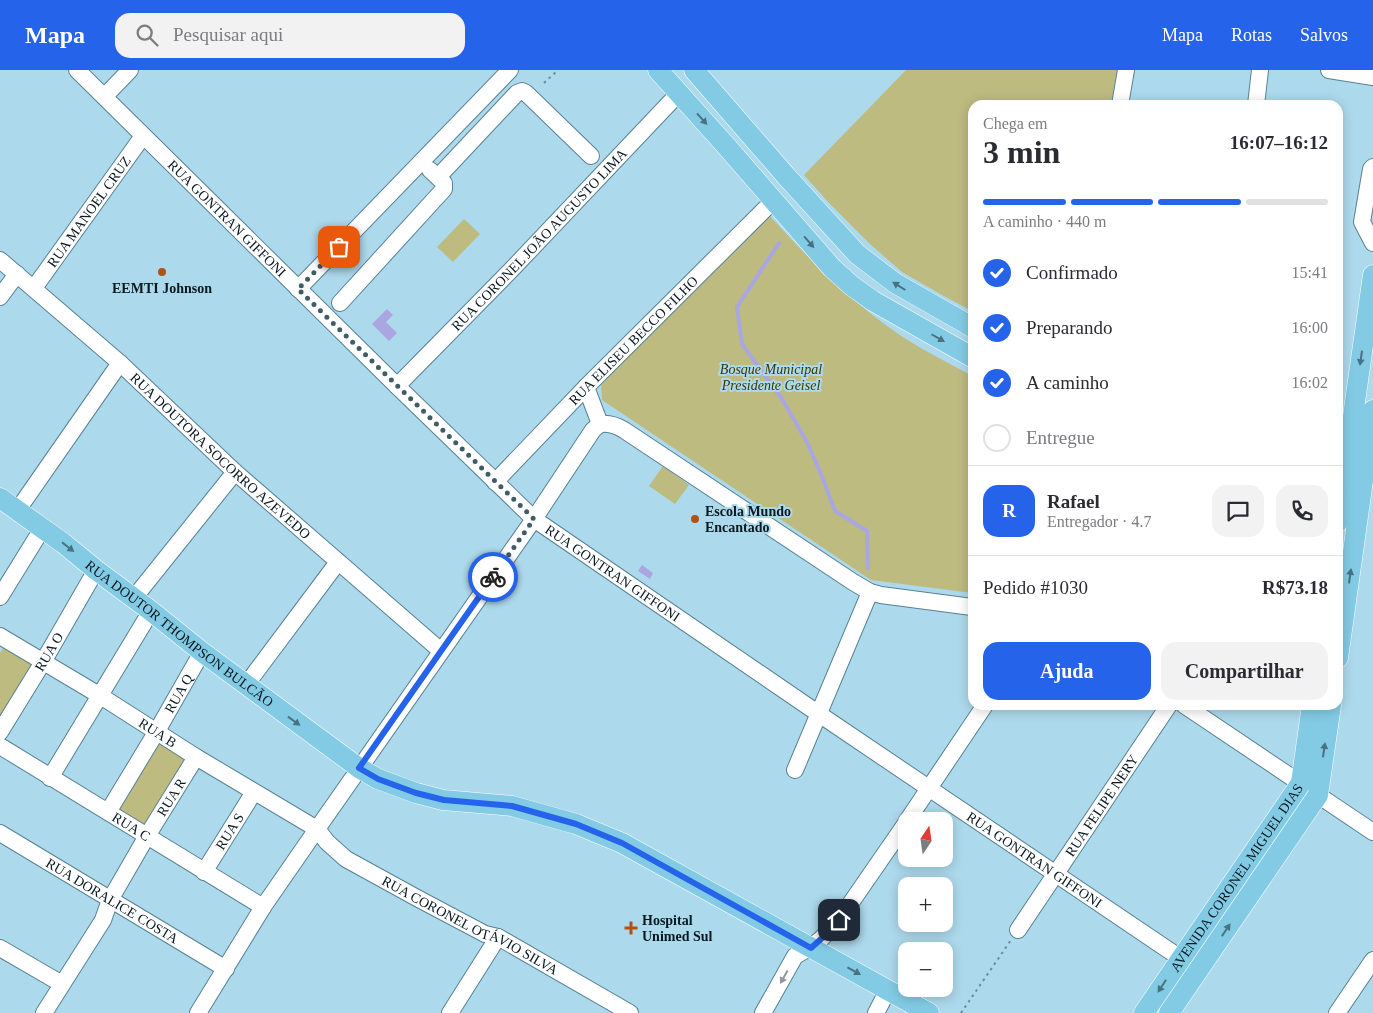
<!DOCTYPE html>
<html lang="pt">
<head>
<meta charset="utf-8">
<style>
	body { margin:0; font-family:Georgia,serif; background:#f2f2f3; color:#2b2b33; height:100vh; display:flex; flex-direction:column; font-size:19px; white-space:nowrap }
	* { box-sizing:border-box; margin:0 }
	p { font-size:16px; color:#7c7c81 }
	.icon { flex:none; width:28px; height:28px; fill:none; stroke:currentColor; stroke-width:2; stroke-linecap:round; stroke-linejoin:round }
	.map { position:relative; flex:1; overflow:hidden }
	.details { position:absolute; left:968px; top:30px; width:375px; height:610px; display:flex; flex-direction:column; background:#fff; border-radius:15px; box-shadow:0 2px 12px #0003 }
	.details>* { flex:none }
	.needle { width:32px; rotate:13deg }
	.tools { position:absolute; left:898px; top:742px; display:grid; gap:10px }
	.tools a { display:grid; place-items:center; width:55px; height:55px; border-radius:10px; background:#fff; box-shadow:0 2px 12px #0003; font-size:25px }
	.pin { position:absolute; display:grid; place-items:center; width:42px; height:42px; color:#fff; margin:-21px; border-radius:10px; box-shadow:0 2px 8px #0006 }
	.courier { position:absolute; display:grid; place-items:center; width:50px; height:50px; margin:-25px; border:4px solid #2563eb; border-radius:50%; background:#fff; color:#222; box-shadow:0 1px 6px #0007 }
	.overview em { font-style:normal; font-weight:700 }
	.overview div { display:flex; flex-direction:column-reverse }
	.overview { display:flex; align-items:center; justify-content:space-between; height:85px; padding:0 15px }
	h1 { font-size:32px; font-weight:700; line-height:38px }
	.bar { display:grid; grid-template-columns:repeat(4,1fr); gap:8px 5px; align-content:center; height:60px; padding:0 15px }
	.bar i { height:6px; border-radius:4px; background:#e1e1e2 }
	.bar .selected { background:#2563eb }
	.bar p { grid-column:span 4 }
	.line { display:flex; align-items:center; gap:12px; padding:0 15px; border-top:1px solid #e1e1e2 }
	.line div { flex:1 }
	.round { display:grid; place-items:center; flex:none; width:52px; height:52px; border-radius:15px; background:#f2f2f3 }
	ol { padding:0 15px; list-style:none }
	li { display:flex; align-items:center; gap:15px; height:55px }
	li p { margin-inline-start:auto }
	li .icon { padding:5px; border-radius:50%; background:#2563eb; color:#fff; stroke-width:4 }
	li:last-child { color:#7c7c81 }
	li i { width:28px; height:28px; border:2px solid #e1e1e2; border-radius:50% }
	.button { display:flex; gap:10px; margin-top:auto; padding:10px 15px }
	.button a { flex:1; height:58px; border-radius:15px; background:#2563eb; color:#fff; font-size:20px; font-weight:700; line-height:58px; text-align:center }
	.button a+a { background:#f2f2f3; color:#2b2b33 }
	header { display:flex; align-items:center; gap:30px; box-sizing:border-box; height:70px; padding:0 25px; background:#2563eb; color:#fff }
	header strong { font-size:24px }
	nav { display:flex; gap:28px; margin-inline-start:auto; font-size:18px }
	.search { width:350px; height:45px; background:#f2f2f3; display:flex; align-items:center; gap:12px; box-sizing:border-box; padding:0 18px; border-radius:15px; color:#7c7c81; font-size:19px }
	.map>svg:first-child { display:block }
	.green { fill:#bdbb80 }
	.water { fill:#a9a6e1 }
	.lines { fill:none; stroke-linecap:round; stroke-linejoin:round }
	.stream { stroke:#a9a6e1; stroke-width:4 }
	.minor-casing { stroke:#588293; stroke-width:18 }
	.major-casing { stroke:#fff; stroke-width:21 }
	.path { stroke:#6a8b99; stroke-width:2; stroke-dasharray:2.5 4; stroke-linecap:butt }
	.minor { stroke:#fff; stroke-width:16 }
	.major { stroke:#83cbe5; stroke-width:20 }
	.oneway { fill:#467282 }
	.oneway2 { fill:#90989b }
	.done { stroke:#425c67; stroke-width:5; stroke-dasharray:0 9 }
	.route { stroke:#2563eb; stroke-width:6 }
	.poi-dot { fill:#b35115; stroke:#add9ec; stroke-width:2 }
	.labels { text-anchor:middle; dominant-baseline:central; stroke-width:4; stroke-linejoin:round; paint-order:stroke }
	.street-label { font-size:14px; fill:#081920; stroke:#add9ec }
	.poi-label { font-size:14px; font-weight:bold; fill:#081920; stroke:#add9ec; text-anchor:start }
	.park-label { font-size:14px; font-style:italic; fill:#393600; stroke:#add9ec }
</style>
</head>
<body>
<header>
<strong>Mapa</strong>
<div class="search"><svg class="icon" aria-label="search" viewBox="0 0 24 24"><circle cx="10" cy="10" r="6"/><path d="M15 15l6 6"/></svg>Pesquisar aqui</div>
<nav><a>Mapa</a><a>Rotas</a><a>Salvos</a></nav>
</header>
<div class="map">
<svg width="1373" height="943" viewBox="0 0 1373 943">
	<rect width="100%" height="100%" fill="#add9ec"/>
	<path class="green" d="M906 0H1117L1111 35H972V241L942 225 902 202 870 174 830 134 804 105Z
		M767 143C813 193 860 242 919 277 936 287 955 296 972 306V523L871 510 602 330 601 315Z
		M464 149 480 164 453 192 437 177Z
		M663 396 689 415 675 434 649 416Z
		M9 575 37 591 0 656V583L3 578Z
		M155 669 189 687 144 758 117 741Z"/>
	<path class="water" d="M387 239 393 245 386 252 397 263 389 271 372 254Z
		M642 495 653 503 650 509 638 501Z"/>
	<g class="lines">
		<path class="stream" d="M779 173 737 237 742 274 782 329 807 372 821 404 835 441 867 461 868 498"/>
		<g class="minor-casing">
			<g id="minor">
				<path id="s1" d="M77 0 397 316 534 449 819 644 1198 900"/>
				<path d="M1329 0 1373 7"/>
				<path d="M105 26 130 0"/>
				<path d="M1120 35 1126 0"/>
				<path d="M1256 35 1260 0"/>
				<path d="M1373 97 1371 99 1362 152 1373 173"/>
				<path d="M438 107 517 23 522 21 526 23 591 86"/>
				<path id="s2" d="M0 190 120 293 235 402 441 581"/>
				<path id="s3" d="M34 218 143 66"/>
				<path d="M298 219 510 0"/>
				<path d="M0 227 17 204"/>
				<path d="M340 233 444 119V113L430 100"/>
				<path id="s4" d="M397 316 514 197 679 23"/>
				<path d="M586 317 600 354"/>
				<path d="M600 354C609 353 616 355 624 360L853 512 870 522 881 525 972 537"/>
				<path id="s5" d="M495 412 586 317 773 131"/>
				<path d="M17 441 120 293"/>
				<path d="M0 527 42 459"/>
				<path d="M134 528 235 402"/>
				<path id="s6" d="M0 566 99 625 196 687 317 759 327 772 346 789 417 828 485 864 498 867 630 943"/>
				<path d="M246 615 338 492"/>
				<path d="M1184 635 1373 762"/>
				<path id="s7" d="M0 662 43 592 96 500"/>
				<path id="s8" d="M0 676 263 837"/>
				<path d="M795 700 870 522"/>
				<path d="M50 708 151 541"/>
				<path id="s9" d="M108 742 157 661 202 582"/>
				<path d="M907 751 985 635"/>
				<path id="s10" d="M0 763 226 899"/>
				<path id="s11" d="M204 802 254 722"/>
				<path id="s12" d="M1018 860 1169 635"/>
				<path d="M0 878 62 914"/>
				<path id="s13" d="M44 943 103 850 110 830 147 766 196 687"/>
				<path d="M198 943 263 837 317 759 534 449 593 360 600 354"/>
				<path d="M450 943 498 867"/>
				<path d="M763 943 795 886 811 877 821 869 839 850 906 753"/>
				<path d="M876 943 888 920"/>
				<path d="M1337 943 1373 890"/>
			</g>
		</g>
		<g class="major-casing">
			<g id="major">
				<path d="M658 0 728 78 832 198 852 216 873 231 972 287"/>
				<path d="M694 0 786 106 857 184 895 213 972 257"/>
				<path id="s14" d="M0 428 63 473 96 500 151 541 202 582 359 698 378 709 416 723 443 730 512 736 576 754 622 773 929 943"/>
				<path d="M1338 452 1373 205"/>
				<path d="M1338 588 1373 340"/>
				<path id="s15" d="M1144 943 1301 713 1312 635"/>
				<path d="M1169 943 1318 725 1331 635"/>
			</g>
		</g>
		<path class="path" d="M544 13 558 0
			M961 943 1011 870"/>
		<use href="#minor" class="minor"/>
		<use href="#major" class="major"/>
	</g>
	<defs><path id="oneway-solid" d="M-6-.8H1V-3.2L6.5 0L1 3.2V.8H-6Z" transform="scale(1.25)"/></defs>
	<g class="oneway">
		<use href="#oneway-solid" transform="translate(702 49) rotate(48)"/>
		<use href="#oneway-solid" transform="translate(809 172) rotate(49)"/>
		<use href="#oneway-solid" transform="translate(899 216) rotate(-148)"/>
		<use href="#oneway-solid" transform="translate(938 268) rotate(30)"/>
		<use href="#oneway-solid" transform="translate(1361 288) rotate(98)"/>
		<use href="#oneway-solid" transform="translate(68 477) rotate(38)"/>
		<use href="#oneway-solid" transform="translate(1350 506) rotate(-82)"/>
		<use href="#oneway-solid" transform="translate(294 651) rotate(36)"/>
		<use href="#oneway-solid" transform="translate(1324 680) rotate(-82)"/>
		<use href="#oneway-solid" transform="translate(1226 860) rotate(-56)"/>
		<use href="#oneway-solid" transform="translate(854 901) rotate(29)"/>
		<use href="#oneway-solid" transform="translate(1162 916) rotate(123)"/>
	</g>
	<use class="oneway2" href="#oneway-solid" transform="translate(784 907) rotate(119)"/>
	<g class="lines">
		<path class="done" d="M339 177 298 219 534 449 493 507"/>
		<path class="route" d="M493 507 359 698 378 709 416 723 444 730 512 736 576 754 622 773 811 878 821 869 839 850"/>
	</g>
	<g class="poi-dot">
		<circle cx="162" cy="202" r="5"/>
		<circle cx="695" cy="449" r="5"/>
		<path d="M628.5 850.5h5v5h5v5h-5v5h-5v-5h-5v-5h5z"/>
	</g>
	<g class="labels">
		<g class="street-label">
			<text stroke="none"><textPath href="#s3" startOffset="94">RUA MANOEL CRUZ</textPath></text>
			<text stroke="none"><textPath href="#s1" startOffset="211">RUA GONTRAN GIFFONI</textPath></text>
			<text stroke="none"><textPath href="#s4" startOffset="204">RUA CORONEL JOÃO AUGUSTO LIMA</textPath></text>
			<text stroke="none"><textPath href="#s5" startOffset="198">RUA ELISEU BECCO FILHO</textPath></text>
			<text stroke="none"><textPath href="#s2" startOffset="295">RUA DOUTORA SOCORRO AZEVEDO</textPath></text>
			<text stroke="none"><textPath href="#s1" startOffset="736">RUA GONTRAN GIFFONI</textPath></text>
			<text stroke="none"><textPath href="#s14" startOffset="225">RUA DOUTOR THOMPSON BULCÃO</textPath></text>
			<text stroke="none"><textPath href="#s7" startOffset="94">RUA O</textPath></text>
			<text stroke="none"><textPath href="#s9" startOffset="138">RUA Q</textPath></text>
			<text stroke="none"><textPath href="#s6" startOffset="185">RUA B</textPath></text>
			<text stroke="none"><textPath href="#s13" startOffset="251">RUA R</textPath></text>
			<text stroke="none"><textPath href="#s12" startOffset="150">RUA FELIPE NERY</textPath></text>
			<text stroke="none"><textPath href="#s8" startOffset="154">RUA C</textPath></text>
			<text stroke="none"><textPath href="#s11" startOffset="48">RUA S</textPath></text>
			<text stroke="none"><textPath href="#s1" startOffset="1246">RUA GONTRAN GIFFONI</textPath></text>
			<text stroke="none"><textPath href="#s15" startOffset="164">AVENIDA CORONEL MIGUEL DIAS</textPath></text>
			<text stroke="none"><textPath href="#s10" startOffset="131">RUA DORALICE COSTA</textPath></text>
			<text stroke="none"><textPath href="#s6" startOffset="554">RUA CORONEL OTÁVIO SILVA</textPath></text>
		</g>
		<g class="poi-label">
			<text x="162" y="218" text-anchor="middle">EEMTI Johnson</text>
			<text x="705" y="441">Escola Mundo<tspan x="705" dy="16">Encantado</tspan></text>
			<text x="642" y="850">Hospital<tspan x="642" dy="16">Unimed Sul</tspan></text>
		</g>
		<g class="park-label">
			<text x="771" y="299">Bosque Municipal<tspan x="771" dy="16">Presidente Geisel</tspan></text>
		</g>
	</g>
</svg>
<div class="tools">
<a><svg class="needle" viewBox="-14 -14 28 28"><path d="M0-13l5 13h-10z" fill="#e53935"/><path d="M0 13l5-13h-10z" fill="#7c7c81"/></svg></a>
<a>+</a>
<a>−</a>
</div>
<div class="pin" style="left:339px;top:177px;background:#ea580c"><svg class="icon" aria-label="bag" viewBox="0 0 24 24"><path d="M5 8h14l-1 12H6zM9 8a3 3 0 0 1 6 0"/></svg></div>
<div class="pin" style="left:839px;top:850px;background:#1f2937"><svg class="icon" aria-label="home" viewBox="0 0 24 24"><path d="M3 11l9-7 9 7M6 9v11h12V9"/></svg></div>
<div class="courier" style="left:493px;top:507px"><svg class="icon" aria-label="bike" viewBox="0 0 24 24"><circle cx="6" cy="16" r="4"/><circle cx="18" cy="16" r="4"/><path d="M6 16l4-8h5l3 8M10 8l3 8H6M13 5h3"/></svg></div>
<section class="details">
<div class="overview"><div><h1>3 min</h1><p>Chega em</p></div><em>16:07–16:12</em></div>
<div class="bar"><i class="selected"></i><i class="selected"></i><i class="selected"></i><i></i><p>A caminho · 440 m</p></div>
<ol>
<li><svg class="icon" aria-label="check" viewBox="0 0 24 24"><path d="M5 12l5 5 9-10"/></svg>Confirmado<p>15:41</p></li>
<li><svg class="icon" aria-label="check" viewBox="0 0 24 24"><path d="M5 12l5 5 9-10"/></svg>Preparando<p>16:00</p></li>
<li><svg class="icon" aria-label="check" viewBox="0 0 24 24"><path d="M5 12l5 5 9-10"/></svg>A caminho<p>16:02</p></li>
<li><i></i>Entregue</li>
</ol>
<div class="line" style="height:90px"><b class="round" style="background:#2563eb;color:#fff">R</b><div><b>Rafael</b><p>Entregador · 4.7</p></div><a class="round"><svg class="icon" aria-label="chat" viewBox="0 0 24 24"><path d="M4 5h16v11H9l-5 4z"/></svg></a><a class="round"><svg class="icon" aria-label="phone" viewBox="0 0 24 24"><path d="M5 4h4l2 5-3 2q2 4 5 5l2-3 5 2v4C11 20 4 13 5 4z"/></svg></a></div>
<div class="line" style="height:65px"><div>Pedido #1030</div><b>R$73.18</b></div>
<div class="button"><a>Ajuda</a><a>Compartilhar</a></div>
</section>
</div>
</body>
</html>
